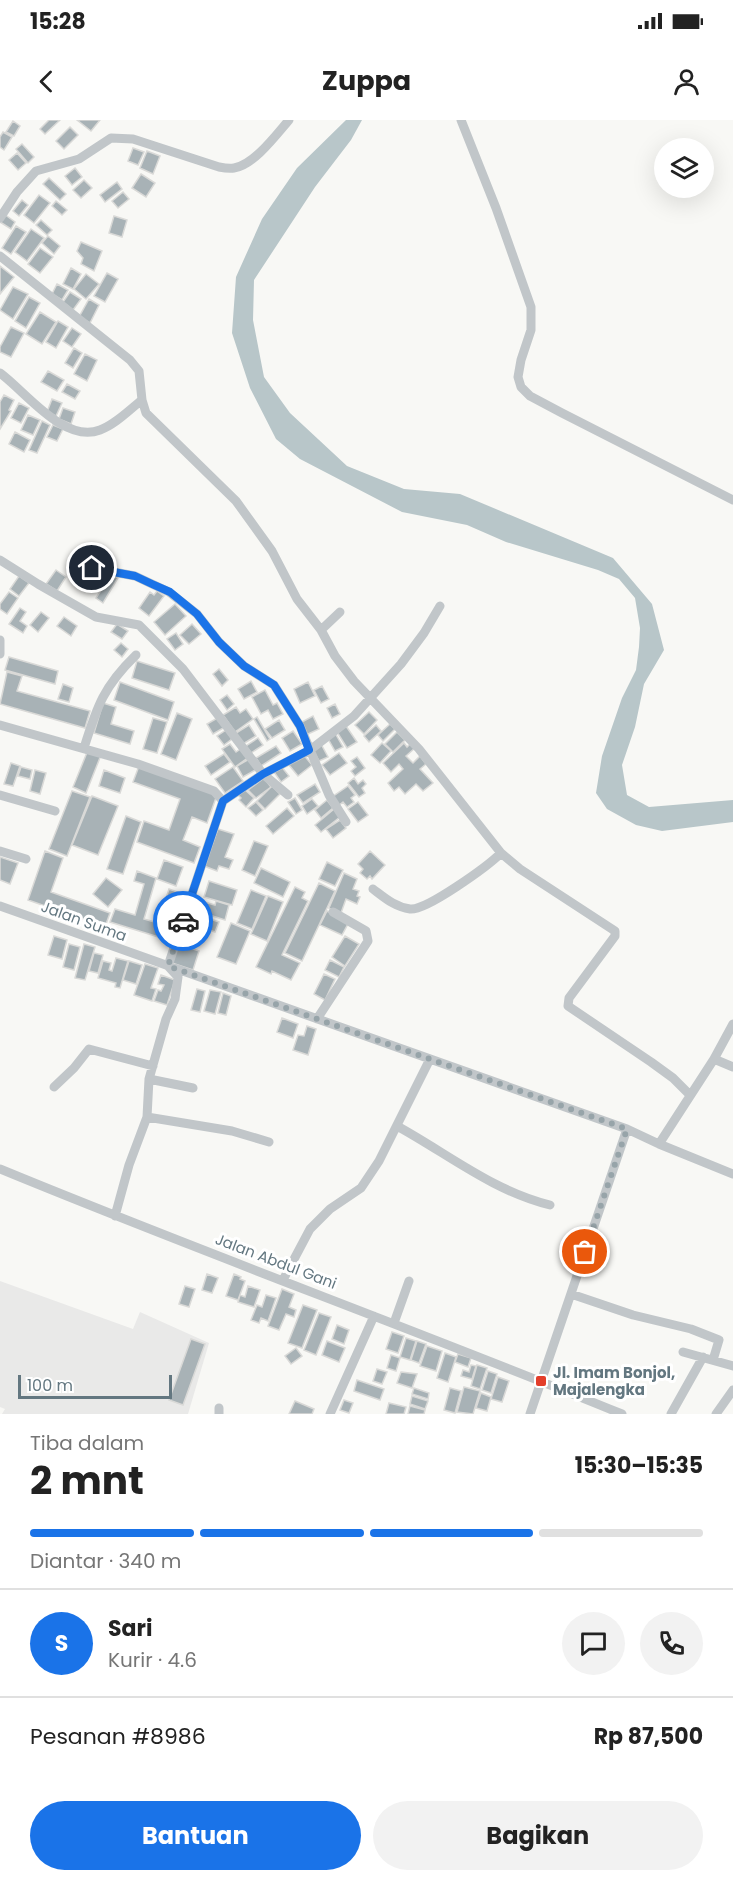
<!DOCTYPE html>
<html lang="id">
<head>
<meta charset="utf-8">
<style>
	body { margin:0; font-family:Poppins,sans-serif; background:#f2f2f2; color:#222; height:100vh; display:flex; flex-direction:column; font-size:22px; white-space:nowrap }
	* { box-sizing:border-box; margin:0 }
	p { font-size:20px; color:#767676 }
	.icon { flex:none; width:33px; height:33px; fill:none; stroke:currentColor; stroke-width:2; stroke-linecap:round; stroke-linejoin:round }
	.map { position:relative; height:1294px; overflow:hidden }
	.details { display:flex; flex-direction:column; background:#fff; flex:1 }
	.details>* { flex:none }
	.tools { position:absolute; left:654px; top:18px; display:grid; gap:12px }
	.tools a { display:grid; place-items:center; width:60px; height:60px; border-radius:50%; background:#fff; box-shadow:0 6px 24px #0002; font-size:30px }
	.scale { position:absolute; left:18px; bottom:15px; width:154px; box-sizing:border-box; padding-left:6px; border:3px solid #637780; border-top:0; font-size:16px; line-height:21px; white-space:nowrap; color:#637780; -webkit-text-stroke:4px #fff; paint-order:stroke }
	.pin { position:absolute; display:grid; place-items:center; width:51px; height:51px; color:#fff; margin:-26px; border:3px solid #fff; border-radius:50%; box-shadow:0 2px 6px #0007 }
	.courier { position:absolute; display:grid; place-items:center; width:60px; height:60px; margin:-30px; border:4px solid #1a73e8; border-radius:50%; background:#fff; color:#222; box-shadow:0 2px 8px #0007 }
	.overview em { font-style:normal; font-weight:700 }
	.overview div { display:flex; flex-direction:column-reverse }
	.overview { display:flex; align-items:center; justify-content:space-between; height:102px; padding:0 30px }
	h1 { font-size:39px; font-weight:700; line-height:45px }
	.bar { display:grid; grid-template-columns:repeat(4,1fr); gap:9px 6px; align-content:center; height:72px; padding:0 30px }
	.bar i { height:8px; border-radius:4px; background:#e0e0e0 }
	.bar .current { background:#1a73e8 }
	.bar p { grid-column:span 4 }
	.line { display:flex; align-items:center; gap:15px; padding:0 30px; border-top:2px solid #e0e0e0 }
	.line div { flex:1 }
	.round { display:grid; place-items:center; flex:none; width:63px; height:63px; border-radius:32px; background:#f2f2f2 }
	.cta { display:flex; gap:12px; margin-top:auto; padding:12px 30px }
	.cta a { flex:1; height:69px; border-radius:36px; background:#1a73e8; color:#fff; font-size:24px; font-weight:700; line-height:69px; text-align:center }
	.cta a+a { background:#f2f2f2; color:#222 }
	.status { display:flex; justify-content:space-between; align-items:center; height:42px; padding:0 30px; background:#fff; direction:ltr }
	.status svg { height:16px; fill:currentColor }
	header { display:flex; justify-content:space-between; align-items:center; height:78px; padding:0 30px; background:#fff; font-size:27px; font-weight:700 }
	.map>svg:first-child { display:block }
	.built { fill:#e9e9e8 }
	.water { fill:#b8c6c9 }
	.building { fill:#a8b2b6; stroke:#d9d9d7; stroke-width:1.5 }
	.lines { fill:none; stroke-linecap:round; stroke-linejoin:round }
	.minor { stroke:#c1c6c9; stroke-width:9 }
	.done { stroke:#97a4a9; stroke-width:6; stroke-dasharray:0 10.8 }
	.route { stroke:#1a73e8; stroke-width:8 }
	.poi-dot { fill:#e33e2a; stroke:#fff; stroke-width:2 }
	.labels { text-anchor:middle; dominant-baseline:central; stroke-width:6; stroke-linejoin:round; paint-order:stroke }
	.street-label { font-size:15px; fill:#637780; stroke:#fff }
	.poi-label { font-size:15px; font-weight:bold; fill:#637780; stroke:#fff; text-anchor:start }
</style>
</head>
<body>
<div class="status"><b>15:28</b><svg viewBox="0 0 49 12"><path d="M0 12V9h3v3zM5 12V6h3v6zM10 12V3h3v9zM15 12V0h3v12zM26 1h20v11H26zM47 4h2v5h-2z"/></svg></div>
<header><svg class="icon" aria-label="back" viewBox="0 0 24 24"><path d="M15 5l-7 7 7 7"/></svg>Zuppa<svg class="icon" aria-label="person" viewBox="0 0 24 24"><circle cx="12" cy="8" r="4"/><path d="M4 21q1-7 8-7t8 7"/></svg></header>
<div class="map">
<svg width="733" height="1294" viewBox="0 0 733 1294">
	<rect width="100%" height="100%" fill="#f8f8f5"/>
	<path class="built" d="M0 1161 133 1209 140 1192 209 1223 188 1294H2L5 1289 0 1287Z"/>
	<path class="water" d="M346 0H362L351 20 315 67 254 160 253 200 264 257 290 293 347 346 404 369 460 374 613 438 652 484 664 530 644 564 635 607 622 645 627 675 649 687 733 680V702L662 711 636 705 607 689 596 673 602 636 622 578 636 550 639 527 640 508 635 478 619 459 598 450 506 422 467 405 402 392 300 339 276 319 250 268 232 213 236 157 262 99 297 48Z"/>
	<path class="building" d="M49 0H60L45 14 40 9Z
		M77 0H100L91 11Z
		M13 1 20 6 14 16 6 12Z
		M70 7 78 15 64 29 56 21Z
		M3 12 12 17 4 30 0 27V17Z
		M22 24 34 37 28 43 16 29Z
		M133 28 144 32 138 45 128 41Z
		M147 31 160 36 153 54 140 48Z
		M17 33 26 43 18 50 9 40Z
		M75 48 82 57 72 65 65 56Z
		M141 54 155 63 146 77 132 68Z
		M49 58 66 74 60 80 43 64Z
		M84 60 92 68 81 78 73 70Z
		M117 62 122 69 105 82 100 75Z
		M123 72 129 79 118 88 112 81Z
		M39 75 50 83 34 103 24 95Z
		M22 80 28 85 19 96 13 91Z
		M56 81 67 90 62 95 52 86Z
		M4 94 15 102 11 109 0 102Z
		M114 96 127 100 122 117 109 113Z
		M41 100 52 110 47 115 36 105Z
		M16 106 26 112 11 134 2 128Z
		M31 109 44 118 27 141 15 132Z
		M48 116 60 126 54 134 42 123Z
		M81 122 102 131 94 151 81 144 83 138 77 131Z
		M40 128 53 137 40 153 28 144Z
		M0 146 14 157 0 174Z
		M71 148 81 154 73 169 63 164Z
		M107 153 118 159 105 182 94 176Z
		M86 154 99 164 86 179 74 169Z
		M57 164 68 170 62 180 52 174Z
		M13 167 28 174 13 199 0 190Z
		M70 172 81 179 73 190 63 182Z
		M29 177 40 183 26 208 15 201Z
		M89 179 99 185 90 203 79 197Z
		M40 192 56 202 42 224 26 214Z
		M58 201 68 207 56 228 46 222Z
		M11 207 24 213 11 237 0 232V227Z
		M72 208 81 214 72 227 63 221Z
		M74 228 82 233 73 248 65 243Z
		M85 234 97 240 87 261 74 254Z
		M48 251 64 260 57 271 41 262Z
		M67 264 80 271 75 279 62 272Z
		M4 275 14 280 9 290 11 291 0 309V282Z
		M52 279 62 283 56 296 47 292Z
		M19 283 29 288 21 303 11 298Z
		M63 288 75 292 71 304 59 299Z
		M28 295 40 300 33 315 21 310Z
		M42 301 50 305 37 333 29 330Z
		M53 305 63 309 57 321 47 317Z
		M15 312 30 320 24 332 9 324Z
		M56 450 66 457 57 471 46 464Z
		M111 454 118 458 103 483 96 478Z
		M19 456 29 463 19 476 10 469Z
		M157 471 164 476 149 496 139 488 150 472 154 475Z
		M9 472 18 478 7 494 0 489V484Z
		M175 484 186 496 165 515 154 502Z
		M20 488 26 492 20 501 27 506 23 513 9 504Z
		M41 492 49 498 38 512 30 505Z
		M64 497 77 506 71 516 57 506Z
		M117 504 128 511 122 519 111 512Z
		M192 504 201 514 189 524 180 515Z
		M176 513 183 524 175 530 167 519Z
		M121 523 128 529 122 537 114 530Z
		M9 537 58 551 55 564 5 550Z
		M137 541 175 553 169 570 132 558Z
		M219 549 228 560 222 566 213 554Z
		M7 552 22 556 17 571 90 591 85 608 0 584Z
		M251 561 257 572 244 579 238 569Z
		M120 562 174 582 168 600 114 580Z
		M308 562 315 576 300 583 294 569Z
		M63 564 73 568 69 582 58 579Z
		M322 566 329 579 321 583 314 570Z
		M265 570 273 585 277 583 283 594 273 599 268 590 261 594 252 577Z
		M227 575 234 584 227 590 220 580Z
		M103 583 116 587 111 604 134 611 130 624 94 613Z
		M335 584 340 594 332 598 327 588Z
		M236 587 240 593 246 589 253 599 235 612 223 595Z
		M369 592 377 600 364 614 355 605Z
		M177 593 192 599 176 640 161 634Z
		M313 596 319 609 306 615 300 603Z
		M219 597 225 607 213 614 207 604Z
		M257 597 270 619 267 621 254 599Z
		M153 598 167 602 157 633 143 629Z
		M279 600 285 610 272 618 265 609Z
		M390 604 395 609 383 621 378 615Z
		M249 605 256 616 243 624 236 613Z
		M376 605 381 611 369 622 364 616Z
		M346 606 357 622 347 628 337 612Z
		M226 610 232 619 224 625 217 616Z
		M293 611 302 624 290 631 282 618Z
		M397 612 405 620 393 632 385 624Z
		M335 613 343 627 335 631 327 617Z
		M258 618 263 625 251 633 246 626Z
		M382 623 391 631 380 643 371 635Z
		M404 623 407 627 411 623 415 628 406 636 413 643 420 636 426 644 420 649 433 663 423 671 416 664 405 674 399 667 394 671 388 663 403 649 399 644 391 652 383 643Z
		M230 624 236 632 242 628 249 637 235 647 222 629Z
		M321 624 328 637 319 641 312 629Z
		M276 626 281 633 261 646 256 638Z
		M88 630 101 635 86 673 73 667Z
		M339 633 347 643 330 655 322 645Z
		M224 634 230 642 211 655 205 646Z
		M303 634 312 645 298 656 289 645Z
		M357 637 365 648 355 656 351 651 356 647 351 641Z
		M251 638 257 649 243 657 237 646Z
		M11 643 20 646 13 666 4 664Z
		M139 646 217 675 207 703 192 697 183 720 200 727 194 743 137 722 144 701 169 710 180 679 133 662Z
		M281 646 289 656 281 662 274 652Z
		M21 647 32 650 30 659 18 656Z
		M233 647 243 661 225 673 215 659Z
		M35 650 46 653 40 674 30 671Z
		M104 650 125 658 120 673 99 666Z
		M264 658 271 667 256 678 248 670Z
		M354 658 358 664 363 660 366 664 362 668 365 673 359 677 348 663Z
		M315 664 320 672 303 683 297 675Z
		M272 666 280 674 265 689 257 681Z
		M348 666 355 675 351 678 354 682 347 687 343 682 338 686 332 677Z
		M243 668 254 678 246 687 239 680 241 678 238 675Z
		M72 671 90 677 67 736 49 729Z
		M92 676 118 686 98 735 72 725Z
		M295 678 302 690 296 694 288 682Z
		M312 679 318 686 307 694 302 686Z
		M327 680 333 688 321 698 315 690Z
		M256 682 263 690 256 696 248 688Z
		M358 682 368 695 358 702 348 689Z
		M287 688 294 696 273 714 266 706Z
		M334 689 340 697 321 712 315 705Z
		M126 696 141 702 123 754 107 749Z
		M340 700 346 708 333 718 326 709Z
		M218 709 234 714 225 737 233 740 229 749 219 746 217 751 204 746Z
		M254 721 268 726 255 756 242 750Z
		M45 731 63 738 51 772 110 793 105 807 28 780Z
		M370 731 385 745 372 759 370 756 367 759 360 753 363 749 358 744Z
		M0 737 18 743 10 764 0 760Z
		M164 740 183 747 176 766 157 759Z
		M327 742 343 750 335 766 319 759Z
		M261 748 290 762 283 777 254 763Z
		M137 751 156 758 144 799 158 803 169 769 180 773 165 819 110 802 115 789 135 795 144 764 134 761Z
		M344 753 357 759 353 769 359 771 357 776 360 777 357 784 346 779 341 793 329 788Z
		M106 758 122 770 108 787 93 774Z
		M209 761 237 770 232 785 204 777Z
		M319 763 335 771 302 841 285 833Z
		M295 767 305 772 302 778 308 781 282 835 300 843 291 860 272 851 271 854 256 847Z
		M251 770 266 776 252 809 237 803Z
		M268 776 283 782 267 821 251 814Z
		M216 781 229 785 225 800 200 792 204 782 215 785Z
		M327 791 349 802 342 815 320 805Z
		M196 794 219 802 215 812 192 804Z
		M231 803 250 811 236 844 217 837Z
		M54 816 67 820 62 839 48 835Z
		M345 816 359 824 345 846 332 837Z
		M69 824 80 827 74 850 63 847Z
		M84 824 95 827 85 860 75 858Z
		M179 824 199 831 193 850 172 843Z
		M94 833 103 835 98 853 89 851Z
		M116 838 128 841 120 868 115 867 116 863 98 858 103 841 111 843 109 850 112 851Z
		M330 840 344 847 339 857 325 850Z
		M129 841 142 845 136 864 123 860Z
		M145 844 158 848 151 868 156 869 152 881 134 875Z
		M324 854 335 859 325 880 314 874Z
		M161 855 175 860 167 885 154 881 158 870 161 871 164 865 158 864Z
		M197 869 205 871 200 892 191 890Z
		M210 870 221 872 215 894 204 891Z
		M223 873 231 876 226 895 218 893Z
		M282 898 298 904 293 918 277 912Z
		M307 906 316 909 308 935 293 930 298 915 304 916Z
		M207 1154 218 1158 212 1173 202 1170Z
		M234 1154 241 1157 240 1159 245 1161 238 1180 226 1176Z
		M185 1166 195 1169 189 1187 179 1184Z
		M248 1166 260 1170 254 1187 238 1182 240 1175 245 1177Z
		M282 1169 294 1174 289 1187 296 1190 294 1197 286 1194 279 1210 268 1206Z
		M266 1175 276 1178 268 1201 261 1198 259 1203 251 1200 257 1185 262 1187Z
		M303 1185 317 1190 302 1228 288 1223Z
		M319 1193 331 1197 316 1235 304 1230Z
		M337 1205 349 1210 344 1224 332 1219Z
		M392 1212 404 1216 398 1233 386 1229Z
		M406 1218 416 1221 410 1240 400 1237Z
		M191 1219 205 1224 183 1285 169 1280Z
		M327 1221 345 1228 339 1242 322 1235Z
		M417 1221 426 1224 419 1243 411 1240Z
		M427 1226 442 1231 436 1251 420 1246Z
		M296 1228 302 1236 291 1244 285 1236Z
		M445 1233 456 1237 448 1262 437 1258Z
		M458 1234 471 1238 468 1247 455 1242Z
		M391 1235 400 1238 396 1251 387 1248Z
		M471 1245 476 1246 472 1259 461 1256 463 1250 469 1252Z
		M477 1245 487 1248 480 1269 471 1266Z
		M377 1249 387 1252 382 1264 373 1261Z
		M488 1251 497 1254 491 1273 482 1270Z
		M401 1252 417 1254 412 1268 397 1263Z
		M498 1257 509 1261 502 1282 491 1279Z
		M357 1260 384 1269 380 1280 354 1271Z
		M464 1267 480 1271 473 1294 457 1292Z
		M414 1268 429 1273 428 1279 412 1274Z
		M450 1268 461 1271 455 1293 444 1290Z
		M481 1273 491 1277 487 1291 476 1288Z
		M412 1276 428 1281 425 1289 410 1284Z
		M344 1280 353 1283 349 1293 340 1290Z
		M295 1281 314 1289 312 1294H289Z
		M389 1283 406 1287 404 1294H386Z
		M410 1286 425 1290 424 1294H408Z"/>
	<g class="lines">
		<path class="minor" d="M461 0 496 88 531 187V210L521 240 518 257 521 267 530 276 562 293 733 380
			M0 98 17 72 36 51 79 39 111 18 133 19 219 47C224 48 229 49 234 48 254 45 276 15 289 0
			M0 136 130 240 139 251 142 280 146 293 236 381 272 431 297 479 321 510 335 536 354 561 419 629 501 733C488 746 426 791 410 789 395 787 385 778 373 769
			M0 253C26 272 64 324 100 310 116 304 129 290 142 280
			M0 440 38 464 96 497 139 505 183 549 263 654 223 681 168 846 178 857 175 879 166 899 149 959 147 997 129 1045 115 1096
			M92 448 135 456 169 472 197 494 219 522 244 546 274 565 300 606 329 675 346 702
			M321 510 340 492
			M0 520V534
			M0 605 138 644 214 671 223 681
			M84 628C97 586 104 566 136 535
			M0 675 55 691
			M288 675 263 654 310 630 354 596 401 544 424 513 440 486
			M0 731 26 739
			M501 733 520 749 615 811V816L569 878 568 886 651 942 673 958 690 975
			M0 786 627 1009 659 1024 733 1054
			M317 899 368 821 366 811 333 792
			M714 939 733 904
			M149 959 193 968
			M54 967 74 948 89 929 153 946
			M147 997 232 1011 269 1022
			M397 1006C448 1034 493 1071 550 1085
			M659 1024 714 939 733 947
			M0 1049C206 1134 416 1210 622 1294
			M283 1160 310 1109 330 1089 361 1068 379 1041 430 939
			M571 1174 633 1195 691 1209 719 1220 713 1240
			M394 1203 409 1161
			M683 1232 733 1246
			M219 1294V1288
			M330 1294 374 1196
			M530 1294 627 1009
			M671 1294 703 1237
			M716 1294 733 1270"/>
	</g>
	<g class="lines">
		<path class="done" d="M183 801 168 846 627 1009 585 1132"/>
		<path class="route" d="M92 448 135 456 152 464 170 472 197 494 219 522 244 546 274 565 300 606 309 630 263 654 223 681 183 801"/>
	</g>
	<rect class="poi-dot" x="535" y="1255" width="12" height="12" rx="3"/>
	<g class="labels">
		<g class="street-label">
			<text transform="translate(84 801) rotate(20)">Jalan Suma</text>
			<text transform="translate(276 1141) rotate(21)">Jalan Abdul Gani</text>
		</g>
		<g class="poi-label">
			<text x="553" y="1252">Jl. Imam Bonjol,<tspan x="553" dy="17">Majalengka</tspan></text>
		</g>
	</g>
</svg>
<div class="tools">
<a><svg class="icon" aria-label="layers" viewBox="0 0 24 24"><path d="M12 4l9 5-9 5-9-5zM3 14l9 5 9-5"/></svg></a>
</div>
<div class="scale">100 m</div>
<div class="pin" style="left:585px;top:1132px;background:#ea580c"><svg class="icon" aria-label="bag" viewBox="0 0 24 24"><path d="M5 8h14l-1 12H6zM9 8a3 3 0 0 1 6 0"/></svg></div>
<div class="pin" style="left:92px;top:448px;background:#1f2937"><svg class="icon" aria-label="home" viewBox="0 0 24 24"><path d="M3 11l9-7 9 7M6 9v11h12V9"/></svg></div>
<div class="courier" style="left:183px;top:801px"><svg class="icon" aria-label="car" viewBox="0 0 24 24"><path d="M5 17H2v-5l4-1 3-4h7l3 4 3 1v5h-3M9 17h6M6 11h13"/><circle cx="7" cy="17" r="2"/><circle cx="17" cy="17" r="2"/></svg></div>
</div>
<section class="details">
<div class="overview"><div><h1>2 mnt</h1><p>Tiba dalam</p></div><em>15:30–15:35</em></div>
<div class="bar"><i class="current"></i><i class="current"></i><i class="current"></i><i></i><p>Diantar · 340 m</p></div>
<div class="line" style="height:108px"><b class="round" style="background:#1a73e8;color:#fff">S</b><div><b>Sari</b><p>Kurir · 4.6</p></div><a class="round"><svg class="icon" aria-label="chat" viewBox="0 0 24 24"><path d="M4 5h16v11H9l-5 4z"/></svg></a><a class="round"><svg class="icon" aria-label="phone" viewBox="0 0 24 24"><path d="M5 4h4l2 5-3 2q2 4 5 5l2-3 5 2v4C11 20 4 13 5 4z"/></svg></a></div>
<div class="line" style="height:78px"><div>Pesanan #8986</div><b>Rp 87,500</b></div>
<div class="cta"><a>Bantuan</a><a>Bagikan</a></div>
</section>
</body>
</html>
